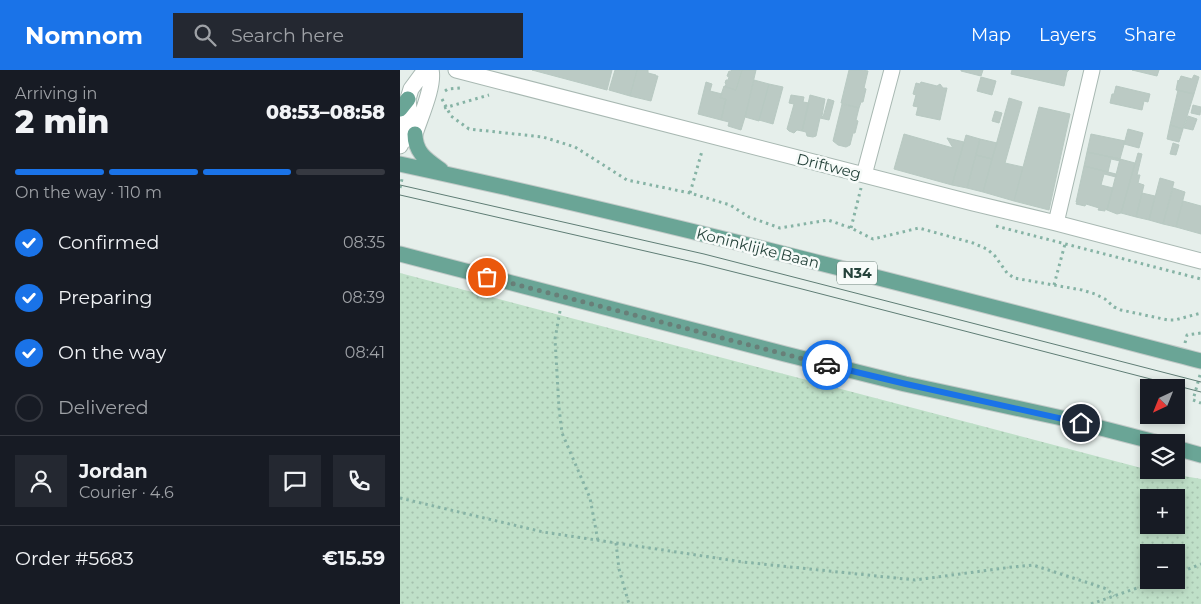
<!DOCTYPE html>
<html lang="en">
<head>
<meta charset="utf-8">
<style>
	body { margin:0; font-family:Montserrat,sans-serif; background:#242831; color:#f1f3f6; height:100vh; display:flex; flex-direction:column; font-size:19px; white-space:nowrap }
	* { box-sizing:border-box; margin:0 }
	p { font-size:16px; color:#9ea1a6 }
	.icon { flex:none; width:28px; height:28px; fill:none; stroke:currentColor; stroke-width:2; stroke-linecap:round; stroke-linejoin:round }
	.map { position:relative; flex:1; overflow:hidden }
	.drawer { display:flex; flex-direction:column; background:#171b24; width:400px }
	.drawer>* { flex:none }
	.needle { width:32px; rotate:223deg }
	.tools { position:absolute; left:740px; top:309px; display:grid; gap:10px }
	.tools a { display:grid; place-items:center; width:45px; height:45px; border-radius:0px; background:#171b24; box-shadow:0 2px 8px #0003; font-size:25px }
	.pin { position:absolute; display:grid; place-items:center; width:42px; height:42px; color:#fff; margin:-21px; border:2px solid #fff; border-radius:50%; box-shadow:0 1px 5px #0007 }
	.courier { position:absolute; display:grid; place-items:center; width:50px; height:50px; margin:-25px; border:4px solid #1a73e8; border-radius:50%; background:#fff; color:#222; box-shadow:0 1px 6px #0007 }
	.overview em { font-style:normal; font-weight:800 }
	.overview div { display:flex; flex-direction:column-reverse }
	.overview { display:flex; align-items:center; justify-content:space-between; height:85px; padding:0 15px }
	h1 { font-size:32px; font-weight:800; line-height:38px }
	.bar { display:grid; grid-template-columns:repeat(4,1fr); gap:8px 5px; align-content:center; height:60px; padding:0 15px }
	.bar i { height:6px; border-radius:4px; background:#363941 }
	.bar .selected { background:#1a73e8 }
	.bar p { grid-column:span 4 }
	.line { display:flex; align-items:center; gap:12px; padding:0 15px; border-top:1px solid #363941 }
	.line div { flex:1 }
	.round { display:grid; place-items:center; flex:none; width:52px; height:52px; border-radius:0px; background:#242831 }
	ol { padding:0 15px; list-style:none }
	li { display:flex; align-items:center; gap:15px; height:55px }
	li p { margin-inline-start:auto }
	li .icon { padding:5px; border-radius:50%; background:#1a73e8; color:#fff; stroke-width:4 }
	li:last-child { color:#9ea1a6 }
	li i { width:28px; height:28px; border:2px solid #363941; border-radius:50% }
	header { display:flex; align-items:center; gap:30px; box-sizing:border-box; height:70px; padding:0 25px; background:#1a73e8; color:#fff }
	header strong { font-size:24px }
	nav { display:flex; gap:28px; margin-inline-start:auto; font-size:18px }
	.search { width:350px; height:45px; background:#242831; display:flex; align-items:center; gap:12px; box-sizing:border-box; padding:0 18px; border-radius:0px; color:#9ea1a6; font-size:19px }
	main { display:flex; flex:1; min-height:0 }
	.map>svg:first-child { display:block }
	.grass { fill:url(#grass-dots); fill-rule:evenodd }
	.building { fill:#bbcac4; stroke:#b8c9c2 }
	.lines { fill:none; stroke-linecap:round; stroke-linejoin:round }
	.minor-casing { stroke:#a8b8b2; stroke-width:17 }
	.major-casing { stroke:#c2cac8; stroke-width:17 }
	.path { stroke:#86b3a5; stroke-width:3; stroke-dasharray:2.5 4; stroke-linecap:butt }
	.minor { stroke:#fff; stroke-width:15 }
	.major { stroke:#6aa596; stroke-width:15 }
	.tram { stroke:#5f7d75; stroke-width:1 }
	.done { stroke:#687f78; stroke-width:5; stroke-dasharray:0 9 }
	.route { stroke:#1a73e8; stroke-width:6 }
	.labels { text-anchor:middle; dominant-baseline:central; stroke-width:5; stroke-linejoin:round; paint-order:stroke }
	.shield { fill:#f7fbf9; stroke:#637a73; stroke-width:1 }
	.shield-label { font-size:14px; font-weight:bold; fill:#24423a }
	.street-label { font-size:15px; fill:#24423a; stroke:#f7fbf9 }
</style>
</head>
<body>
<header>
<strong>Nomnom</strong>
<div class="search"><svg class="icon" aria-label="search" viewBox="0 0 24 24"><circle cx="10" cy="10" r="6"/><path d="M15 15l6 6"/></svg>Search here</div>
<nav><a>Map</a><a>Layers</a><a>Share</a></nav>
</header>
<main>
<section class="drawer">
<div class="overview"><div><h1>2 min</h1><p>Arriving in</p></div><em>08:53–08:58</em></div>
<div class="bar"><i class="selected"></i><i class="selected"></i><i class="selected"></i><i></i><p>On the way · 110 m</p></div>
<ol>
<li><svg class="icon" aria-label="check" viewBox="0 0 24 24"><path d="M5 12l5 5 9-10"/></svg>Confirmed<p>08:35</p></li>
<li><svg class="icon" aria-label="check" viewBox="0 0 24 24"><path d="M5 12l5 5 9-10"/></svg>Preparing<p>08:39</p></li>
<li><svg class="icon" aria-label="check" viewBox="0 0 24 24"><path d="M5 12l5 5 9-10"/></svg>On the way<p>08:41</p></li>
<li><i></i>Delivered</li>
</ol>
<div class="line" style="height:90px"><a class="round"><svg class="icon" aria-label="person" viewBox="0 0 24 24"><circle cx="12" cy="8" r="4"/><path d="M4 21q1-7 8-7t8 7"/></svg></a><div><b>Jordan</b><p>Courier · 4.6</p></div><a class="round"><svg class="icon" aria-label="chat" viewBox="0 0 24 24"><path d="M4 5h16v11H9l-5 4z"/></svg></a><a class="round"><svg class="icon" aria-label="phone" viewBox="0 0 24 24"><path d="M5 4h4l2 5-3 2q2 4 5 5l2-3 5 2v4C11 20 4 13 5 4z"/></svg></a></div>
<div class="line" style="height:65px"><div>Order #5683</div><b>€15.59</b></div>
</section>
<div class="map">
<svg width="801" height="534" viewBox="0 0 801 534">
	<defs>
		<pattern id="grass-dots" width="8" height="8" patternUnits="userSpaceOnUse" patternTransform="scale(1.25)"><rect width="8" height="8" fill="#bfe0c8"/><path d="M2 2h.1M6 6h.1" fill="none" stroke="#a4c1ad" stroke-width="1.8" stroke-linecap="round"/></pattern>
	</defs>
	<rect width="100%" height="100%" fill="#e6efeb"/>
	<path class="grass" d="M0 203 749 400 801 409V534H0ZM749 428H776V455H749ZM749 482H776V510H749Z"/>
	<path class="building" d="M132 0H212L207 20Z
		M215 0H237L230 26 209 20Z
		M237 0H248V3L256 5V6H258L251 31 230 26Z
		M331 0H342L336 20 325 17 326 14 325 13 326 10H328L329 7 327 6 329 1 331 2Z
		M342 0H356L345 47 341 60 328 56 329 52 321 50 326 29 320 28 324 16 336 20Z
		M449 0H462L468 1 464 18 466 19 463 32H461L459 38 441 33Z
		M561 0H583L581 6 561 1Z
		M612 0H669L667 2 664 16 611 4Z
		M732 0H759L757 6Z
		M794 5 799 7 794 24 776 20 778 10 779 11 781 6 792 9Z
		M581 7 596 11 592 25 577 21Z
		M354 10 369 14 359 51 345 47Z
		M306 12 312 14 310 21 322 24 320 28 326 29 321 50 298 44Z
		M521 12 537 16 540 14 543 18H547L540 50 516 45 518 37 513 36 516 25 513 24 516 13 520 14Z
		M369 14 383 17 373 54 359 50Z
		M716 16 750 24 748 32 744 31 742 40 710 33 712 24H714Z
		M778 20 794 24 783 59 770 55Z
		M391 25 404 27 403 32 409 33 402 61 397 60 394 63 389 61 387 59 394 34 389 33Z
		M410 25 425 29 422 46 423 47 428 29 434 31 429 50 420 48 416 66 413 67 407 66 406 62 402 61Z
		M609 28 622 32 605 93 623 97 614 131 583 122Z
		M442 34 459 38 456 50 458 51 455 63H453L450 75 446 77 438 75 433 71Z
		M793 35 801 37 800 45 791 43Z
		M639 37 670 44 649 140 614 131Z
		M595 41 602 43 599 53 592 51Z
		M788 46 797 49 793 60 784 58Z
		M770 55 783 59 779 72 767 69Z
		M728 59 743 63 739 78 724 74Z
		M504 64 553 78 547 68 564 72 552 115 494 99Z
		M691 64 725 71 720 89 687 82Z
		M566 65 580 69 567 118 552 115Z
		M580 69 597 73 592 89 576 85Z
		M773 73 779 75 776 85 770 84Z
		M687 82 720 89V91L711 89 708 102 684 96Z
		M738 83 742 84 737 105H740L738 113 744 115 736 147 721 143Z
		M576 85 592 89 583 122 567 118Z
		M720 89 735 93 721 143 717 144 707 140Z
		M684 96 716 104V107L704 104 701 115 713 118 707 140 705 139V141L698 140 699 138 686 134 685 136 676 134 677 132H676Z
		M760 108 774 112 763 154 749 150Z
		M773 118 785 122 776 157 763 154Z
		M742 123 755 126 749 150 736 147Z
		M783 131 801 136V164L776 157Z"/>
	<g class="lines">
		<g class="minor-casing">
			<path id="minor" d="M56 0 573 133 656 153 801 191
				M5 70 15 64C20 48 35 15 31 0
				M0 76 2 72V60L9 39 8 29 11 19 25 0
				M464 105 492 0
				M656 153 692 0"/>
		</g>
		<g class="major-casing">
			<path id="major" d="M0 39 8 29
				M15 64C15 83 27 90 41 100
				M0 94C269 152 535 222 801 291
				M0 184 385 284 505 314 662 348 755 372
				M776 378 801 385"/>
		</g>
		<path class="path" d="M45 21 48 19 60 18
			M42 29 51 46 69 59 143 67 175 77 227 110 290 123 330 135 349 147 380 158 428 150 451 158 473 169 519 158 573 173 587 179 595 186 607 203 614 208 682 220 695 224 705 229 714 237 721 240 768 250H775L801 243
			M44 38 89 25
			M0 118 2 109
			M290 123 302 81
			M596 156 801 209
			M451 158 461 118
			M654 215 665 174
			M160 241 155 269 159 338 162 363 190 428 198 471
			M785 273 787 265 801 263
			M800 305 793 330 801 333
			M0 428 143 462 343 492 515 510 612 497 633 495 707 519 714 526
			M216 473 219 499 229 534
			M776 504 801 494
			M691 534 760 510"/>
		<use href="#minor" class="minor"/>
		<use href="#major" class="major"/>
		<path class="tram" d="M0 115 304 184 801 312
			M0 125 302 194 398 218 801 322"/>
	</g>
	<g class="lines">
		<path class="done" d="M87 207 427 295"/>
		<path class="route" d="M427 295 506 314 681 353"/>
	</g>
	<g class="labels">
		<rect class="shield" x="437" y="191.5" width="40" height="23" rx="4"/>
		<g class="shield-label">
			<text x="457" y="203">N34</text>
		</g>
		<g class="street-label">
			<text transform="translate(429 96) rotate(14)">Driftweg</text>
			<text transform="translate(358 178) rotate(14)">Koninklijke Baan</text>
		</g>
	</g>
</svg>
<div class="tools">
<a><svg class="needle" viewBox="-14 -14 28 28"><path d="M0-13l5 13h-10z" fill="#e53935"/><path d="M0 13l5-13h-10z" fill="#9ea1a6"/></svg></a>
<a><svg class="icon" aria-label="layers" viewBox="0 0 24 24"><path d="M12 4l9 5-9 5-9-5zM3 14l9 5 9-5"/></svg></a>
<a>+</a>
<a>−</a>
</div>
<div class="pin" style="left:87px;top:207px;background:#ea580c"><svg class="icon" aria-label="bag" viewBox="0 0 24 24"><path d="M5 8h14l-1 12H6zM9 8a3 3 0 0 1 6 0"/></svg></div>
<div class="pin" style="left:681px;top:353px;background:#1f2937"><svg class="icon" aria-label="home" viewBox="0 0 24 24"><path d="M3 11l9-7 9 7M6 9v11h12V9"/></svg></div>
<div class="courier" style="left:427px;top:295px"><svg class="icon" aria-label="car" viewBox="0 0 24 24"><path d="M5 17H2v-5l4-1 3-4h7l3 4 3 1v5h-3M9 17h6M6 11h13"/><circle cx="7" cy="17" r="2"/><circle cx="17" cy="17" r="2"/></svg></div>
</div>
</main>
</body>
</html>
